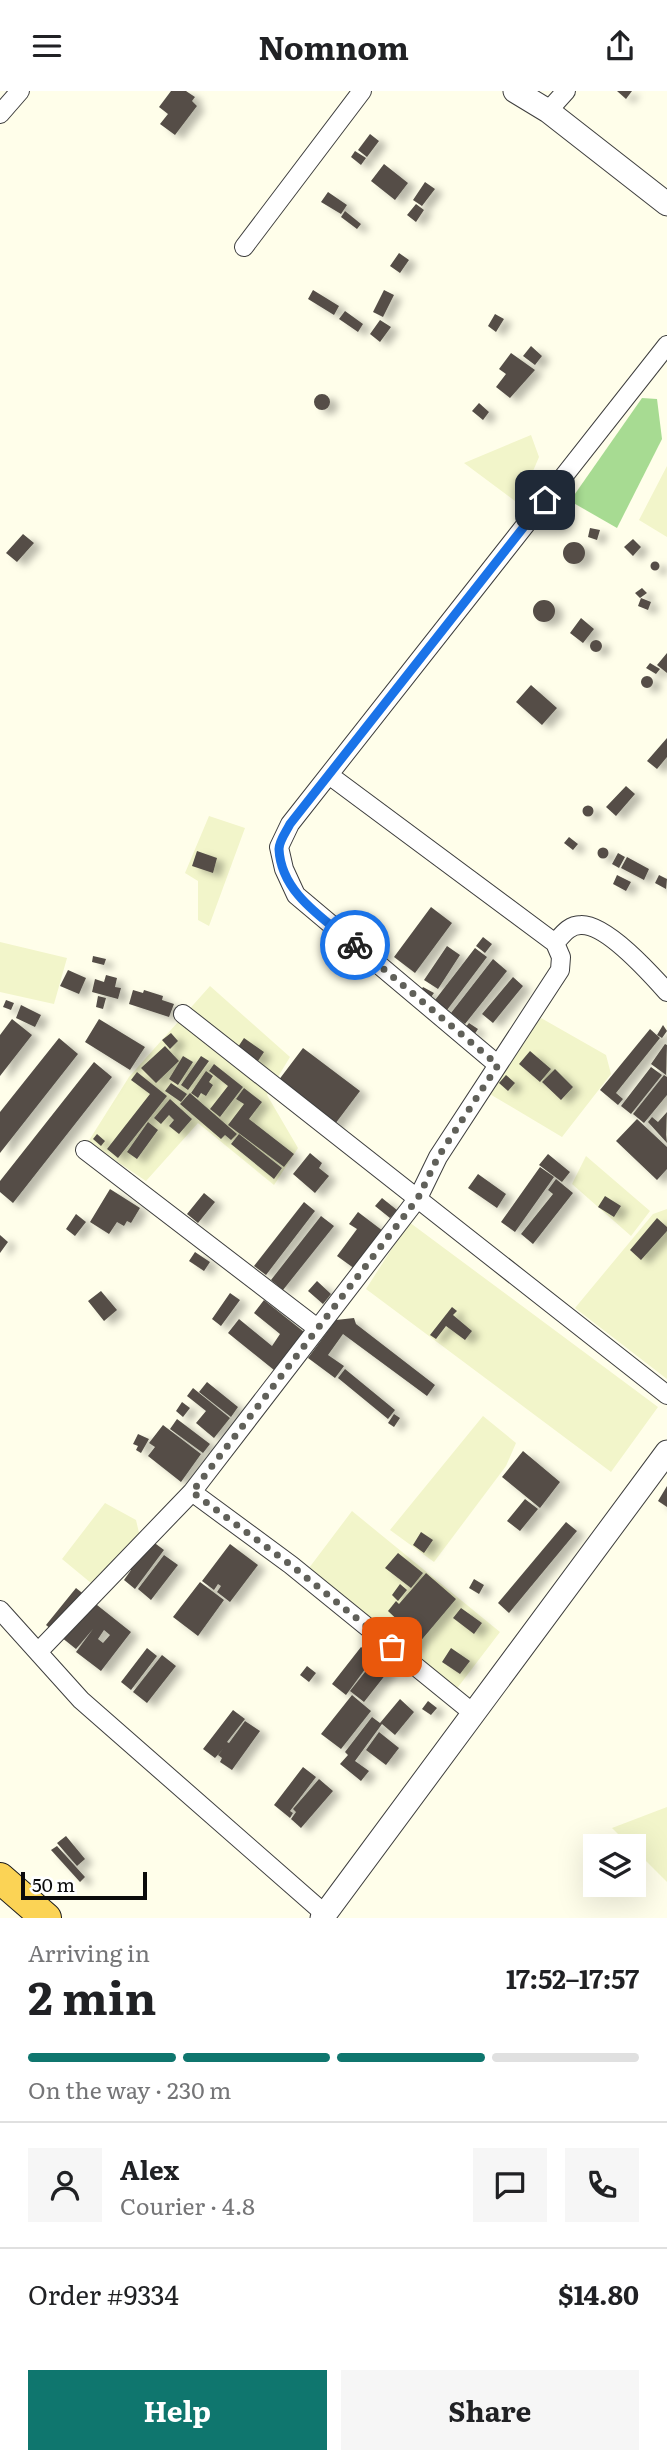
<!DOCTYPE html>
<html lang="en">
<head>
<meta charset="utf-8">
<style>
	body { margin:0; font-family:Literata,serif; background:#f6f6f6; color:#202124; height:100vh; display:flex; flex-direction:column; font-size:26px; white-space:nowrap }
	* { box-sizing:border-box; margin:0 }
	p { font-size:23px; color:#757577 }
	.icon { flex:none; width:38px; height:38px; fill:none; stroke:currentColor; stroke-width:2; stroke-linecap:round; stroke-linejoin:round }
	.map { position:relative; height:1827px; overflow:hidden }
	.side { display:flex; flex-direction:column; background:#fff; flex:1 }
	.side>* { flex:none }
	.controls { position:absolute; left:583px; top:1743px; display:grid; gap:14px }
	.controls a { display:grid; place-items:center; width:63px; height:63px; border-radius:0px; background:#fff; box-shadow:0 7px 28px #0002; font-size:35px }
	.scale { position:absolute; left:21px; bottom:18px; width:126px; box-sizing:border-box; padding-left:7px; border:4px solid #0b0b0b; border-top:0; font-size:19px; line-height:24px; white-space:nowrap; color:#0b0b0b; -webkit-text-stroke:5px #fff; paint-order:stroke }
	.pin { position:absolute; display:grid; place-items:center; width:60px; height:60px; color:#fff; margin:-30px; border-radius:14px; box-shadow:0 4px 10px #0006 }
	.courier { position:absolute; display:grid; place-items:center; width:70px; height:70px; margin:-35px; border:5px solid #1a73e8; border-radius:50%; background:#fff; color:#222; box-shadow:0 2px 9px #0007 }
	.headline em { font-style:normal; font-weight:700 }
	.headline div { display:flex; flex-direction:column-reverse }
	.headline { display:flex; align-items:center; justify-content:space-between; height:119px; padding:0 28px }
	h1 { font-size:46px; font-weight:700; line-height:52px }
	.bar { display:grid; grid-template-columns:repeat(4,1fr); gap:10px 7px; align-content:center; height:84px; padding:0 28px }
	.bar i { height:9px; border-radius:5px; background:#e0e0e0 }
	.bar .current { background:#0f766e }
	.bar p { grid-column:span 4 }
	.line { display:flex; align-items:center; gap:18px; padding:0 28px; border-top:2px solid #e0e0e0 }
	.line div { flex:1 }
	.round { display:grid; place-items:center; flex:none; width:74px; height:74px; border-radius:0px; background:#f6f6f6 }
	.primary-button { display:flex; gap:14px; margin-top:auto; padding:14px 28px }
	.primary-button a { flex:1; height:80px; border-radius:0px; background:#0f766e; color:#fff; font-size:28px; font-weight:700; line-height:80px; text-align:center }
	.primary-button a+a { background:#f6f6f6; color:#202124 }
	header { display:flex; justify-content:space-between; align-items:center; height:91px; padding:0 28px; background:#fff; font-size:32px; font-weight:700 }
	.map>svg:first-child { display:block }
	.farmland { fill:#f2f5ca }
	.forest { fill:#a7db92 }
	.building { fill:#544e47; fill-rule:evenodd; filter:url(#shadow) }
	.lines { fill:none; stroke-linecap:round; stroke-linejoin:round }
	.minor-casing { stroke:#3e3e3e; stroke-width:20 }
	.tertiary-casing { stroke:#3e3e3e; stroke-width:25 }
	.trunk-casing { stroke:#1c1c1c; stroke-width:32 }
	.minor { stroke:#fff; stroke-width:18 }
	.tertiary { stroke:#fff; stroke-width:23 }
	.trunk { stroke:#fbd355; stroke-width:30 }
	.done { stroke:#606059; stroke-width:7; stroke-dasharray:0 12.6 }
	.route { stroke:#1a73e8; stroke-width:9 }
</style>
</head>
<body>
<header><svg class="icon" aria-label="menu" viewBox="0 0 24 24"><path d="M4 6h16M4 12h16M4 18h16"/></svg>Nomnom<svg class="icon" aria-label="share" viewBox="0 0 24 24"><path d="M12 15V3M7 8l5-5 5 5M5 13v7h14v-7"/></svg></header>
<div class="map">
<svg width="667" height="1827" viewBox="0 0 667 1827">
	<defs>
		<filter id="shadow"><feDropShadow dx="8" dy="4.5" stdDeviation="3.5" flood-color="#0004"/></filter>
	</defs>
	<rect width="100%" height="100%" fill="#fffeea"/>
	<path class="farmland" d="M531 344 539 366 519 413 464 372Z
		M667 375V446L639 429Z
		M209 725 245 737 209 835 198 829V790L185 782Z
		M0 851 67 867 54 913 0 901Z
		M210 895 290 966 267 1004 298 1057 274 1094 198 1032 146 1090 88 1051 129 986Z
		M541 927 606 964 611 983 562 1046 483 999Z
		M586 1065 650 1120 631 1145 572 1093Z
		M667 1118V1288L575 1217 653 1123Z
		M409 1131 658 1316 611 1381 366 1198Z
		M483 1325 516 1352 506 1375 434 1471 390 1439Z
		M105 1412 136 1429 140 1446 91 1492 62 1468Z
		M352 1420 500 1541 455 1600 309 1477Z
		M667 1716V1791L634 1758V1755H630L612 1737Z"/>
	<path class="forest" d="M642 307 657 308 662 348 617 437 570 410Z"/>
	<path class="building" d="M171 0H186L195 6 192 10 197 15 175 44 160 33 168 23 159 16Z
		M617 0H632L626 8Z
		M370 43 379 50 367 66 358 59Z
		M355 60 366 67 361 74 351 66Z
		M384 73 408 92 395 109 371 90Z
		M425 91 435 98 422 115 413 109Z
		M328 101 347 114 341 123 321 111Z
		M416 113 424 119 416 131 407 124Z
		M345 120 361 133 357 138 341 126Z
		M399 162 409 169 400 182 390 175Z
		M313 199 339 215 334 224 308 208Z
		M384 199 394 204 383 226 373 221Z
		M345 220 363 233 358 241 339 228Z
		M495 223 504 228 496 241 488 235Z
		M380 229 391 236 380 251 370 243Z
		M531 255 542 265 535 274 523 265Z
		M511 262 535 279 510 307 496 296 506 283 499 278Z
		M314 311a8 8 0 1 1 16 0a8 8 0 1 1-16 0Z
		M479 312 489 321 483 329 472 320Z
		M590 437 600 439 597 449 588 446Z
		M23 443 34 452 17 471 6 462Z
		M633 448 641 456 633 465 624 456Z
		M563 462a11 11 0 1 1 22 0a11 11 0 1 1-22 0Z
		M650.5 475a4.5 4.5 0 1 1 9 0a4.5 4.5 0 1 1-9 0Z
		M642 497 647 502 640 507 635 502Z
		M641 507 651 511 648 519 638 515Z
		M533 520a11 11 0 1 1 22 0a11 11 0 1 1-22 0Z
		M581 527 594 538 583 552 570 542Z
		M590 555a6 6 0 1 1 12 0a6 6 0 1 1-12 0Z
		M667 562V582L657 574Z
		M650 572 660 578 656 583 646 577Z
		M641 591a6 6 0 1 1 12 0a6 6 0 1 1-12 0Z
		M531 594 557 617 542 634 516 611Z
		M667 647V666L657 678 647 670Z
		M626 695 635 703 616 725 606 716Z
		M582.5 720a5.5 5.5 0 1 1 11 0a5.5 5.5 0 1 1-11 0Z
		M569 746 578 753 573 759 564 752Z
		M597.5 762a5.5 5.5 0 1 1 11 0a5.5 5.5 0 1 1-11 0Z
		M197 760 217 767 213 782 192 775Z
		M618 762 625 766 619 777 612 773Z
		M627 766 649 778 644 789 621 777Z
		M617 784 631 791 626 800 613 793Z
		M659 784 667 788 666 798 655 792Z
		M431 816 452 832 415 882 394 866Z
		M371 845 377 850 372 860 364 854Z
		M483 846 492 853 485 862 476 855Z
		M377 855 386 861 380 868 372 862Z
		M447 855 460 864 438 898 424 889Z
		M475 857 487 866 444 923 432 913Z
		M93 865 106 868 104 874 92 871Z
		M493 868 507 880 465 933 451 922Z
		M68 879 86 887 79 903 60 895Z
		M106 884 117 887 115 896 121 897 118 908 92 901 95 888 104 891Z
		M513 886 523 895 493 932 482 923Z
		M423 896 434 902 428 910 418 904Z
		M133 899 143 902 144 899 163 905 162 909 174 913 169 926 129 913Z
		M98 905 106 907 103 918 96 916Z
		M6 909 14 912 11 919 3 916Z
		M21 914 41 924 35 936 16 927Z
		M12 928 32 944 0 985V944Z
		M99 928 145 956 130 979 85 951Z
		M469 932 478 938 474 944 465 937Z
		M663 934 667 940 662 947 657 944Z
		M650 938 660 947 616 1002 623 1008 618 1014 600 999Z
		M171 942 178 950 170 958 162 949Z
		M59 947 78 963 0 1062V1021Z
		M244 947 264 961 256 973 236 959Z
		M665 953 667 954 666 984 651 973Z
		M165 955 179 970 156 992 141 977Z
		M303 957 360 1000 332 1037 275 994Z
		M530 960 551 978 540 991 519 973Z
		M183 965 193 971 178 994 169 988Z
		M201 965 209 970 188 999 181 994Z
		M94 971 112 986 13 1112 0 1101V1090Z
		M214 973 243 996 220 1026 210 1018 228 995 209 980Z
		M651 976 662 984 631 1023 621 1015Z
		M555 978 573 996 561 1009 542 991Z
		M206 980 213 985 209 991 213 994 206 1005 201 1002 198 1007 191 1002Z
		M137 981 167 1005 118 1067 107 1058 150 1003 131 989Z
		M506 984 515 992 508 1000 499 992Z
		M664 984 667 986V1004L644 1032 633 1023Z
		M171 992 187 1003 181 1011 165 1000Z
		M244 997 262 1011 249 1028 294 1063 284 1076 228 1034 244 1013 236 1008Z
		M190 1002 237 1043 231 1049 225 1044 221 1048 180 1013Z
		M170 1008 192 1028 179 1043 169 1035 174 1029 169 1024 161 1033 154 1027Z
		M667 1021 666 1043 667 1052 648 1031 652 1026 658 1031Z
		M637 1028 667 1056V1078L657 1089 616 1050Z
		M148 1031 158 1039 137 1068 127 1061Z
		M97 1043 105 1050 101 1055 93 1048Z
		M239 1043 282 1077 274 1088 231 1053Z
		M310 1062 322 1072 319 1077 329 1085 315 1102 293 1083Z
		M548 1063 570 1081 562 1091 539 1074Z
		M540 1076 554 1086 515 1141 501 1131Z
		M478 1083 506 1103 497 1117 468 1097Z
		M556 1088 573 1102 533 1153 521 1143 553 1103 548 1099Z
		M110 1098 140 1117 131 1132 127 1130 124 1135 117 1131 109 1143 90 1131Z
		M204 1102 215 1111 198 1132 187 1123Z
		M605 1105 621 1115 614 1126 598 1116Z
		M382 1107 397 1119 390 1127 375 1115Z
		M304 1111 315 1120 266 1184 254 1175Z
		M358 1121 383 1140 355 1178 337 1165 357 1138 349 1133Z
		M76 1123 86 1131 75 1145 66 1138Z
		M321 1125 334 1135 283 1199 271 1189Z
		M657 1127 667 1136V1140L641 1169 630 1159Z
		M0 1144 8 1151 0 1162Z
		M195 1161 210 1171 204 1180 189 1170Z
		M317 1190 331 1203 323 1213 308 1200Z
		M101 1200 117 1219 104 1230 88 1210Z
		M230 1202 240 1209 221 1235 212 1228Z
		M264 1209 304 1241 274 1279 228 1242 239 1228 272 1255 280 1243 254 1222Z
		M452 1216 457 1220 453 1224 472 1240 465 1249 446 1235 436 1248 430 1244Z
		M354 1227 356 1233 435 1294 427 1305 343 1243 328 1264 344 1275 335 1287 308 1267 336 1229Z
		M345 1278 395 1319 388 1328 338 1287Z
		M207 1291 238 1316 231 1326 199 1301Z
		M193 1297 230 1327 214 1347 196 1332 206 1320 187 1305Z
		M182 1311 190 1317 183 1326 176 1320Z
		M394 1323 400 1327 394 1336 388 1332Z
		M177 1328 210 1353 203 1362 170 1338Z
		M163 1334 201 1363 181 1391 148 1365 155 1356 149 1352Z
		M138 1343 149 1348 141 1362 136 1359 138 1355 133 1353Z
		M523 1360 560 1391 540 1417 502 1386Z
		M667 1395V1416L658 1410Z
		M525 1408 538 1418 520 1440 507 1430Z
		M566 1431 577 1440 509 1522 498 1512Z
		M421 1441 433 1449 424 1462 413 1454Z
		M152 1450 164 1459 135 1498 124 1489 131 1479 126 1475 132 1467 137 1471Z
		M230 1453 258 1474 230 1511 217 1501 221 1495 218 1493 214 1499 202 1490Z
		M398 1462 423 1482 411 1497 385 1477Z
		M164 1464 178 1474 151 1509 138 1498Z
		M426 1482 456 1508 413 1559 397 1545 405 1536 388 1520 396 1510 399 1513Z
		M474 1488 484 1494 479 1503 469 1497Z
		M200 1491 224 1509 198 1545 173 1526Z
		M400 1493 407 1499 398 1510 392 1504Z
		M76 1497 86 1505 56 1542 46 1534Z
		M92 1510 131 1541 101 1580 76 1561 93 1538 76 1558 61 1546ZM104 1539 110 1544 103 1552 98 1548Z
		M461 1517 482 1532 474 1543 453 1527Z
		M361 1556 374 1566 346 1604 332 1593Z
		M147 1557 157 1565 131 1599 121 1591Z
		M451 1557 470 1570 460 1583 442 1571Z
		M162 1564 176 1575 147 1612 133 1601Z
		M376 1567 390 1578 364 1611 350 1600Z
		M307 1575 316 1582 309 1591 300 1584Z
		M352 1604 371 1620 341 1658 321 1643Z
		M400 1608 414 1621 395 1644 382 1633 355 1670 369 1680 361 1690 340 1673 348 1664 345 1661 372 1626 380 1632Z
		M428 1610 437 1617 431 1624 422 1618Z
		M233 1619 245 1628 227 1651 229 1652 245 1630 260 1640 232 1679 220 1671 222 1667 218 1664 223 1658 215 1667 203 1658Z
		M379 1641 399 1657 386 1674 366 1659Z
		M303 1676 316 1686 290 1720 293 1722 290 1727 274 1714Z
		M319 1688 333 1700 301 1737 291 1728 296 1721 293 1718Z
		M66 1745 85 1768 77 1775 57 1752Z
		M57 1755 85 1786 80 1791 51 1759Z"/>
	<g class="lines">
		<g class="minor-casing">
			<path id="minor" d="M548 20 566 0
				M0 23 20 0
				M244 156 362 0
				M329 684 555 852
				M183 923 667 1304
				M498 974 296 804 284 778 279 756 290 733 667 254
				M85 1059 317 1237
				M192 1401 418 1107 438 1066 560 879 561 866 555 852C563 843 569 834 581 834 606 833 651 883 667 901
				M0 1519 81 1609 325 1823
				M38 1561 192 1401 291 1474 473 1622"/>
		</g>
		<g class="tertiary-casing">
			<path id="tertiary" d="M515 0 548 20 667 113
				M322 1827 667 1361"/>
		</g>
		<g class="trunk-casing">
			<path id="trunk" d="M0 1787 46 1827"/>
		</g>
		<use href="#minor" class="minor"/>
		<use href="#tertiary" class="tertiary"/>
		<use href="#trunk" class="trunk"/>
	</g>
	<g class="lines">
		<path class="done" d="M355 854 498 974 438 1066 418 1107 192 1401 291 1474 392 1556"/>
		<path class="route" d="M355 854C325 828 281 803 279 758 279 750 286 741 290 733L545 409"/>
	</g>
</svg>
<div class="controls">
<a><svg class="icon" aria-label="layers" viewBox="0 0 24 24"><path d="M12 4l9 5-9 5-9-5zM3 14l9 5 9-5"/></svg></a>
</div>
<div class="scale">50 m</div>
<div class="pin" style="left:392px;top:1556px;background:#ea580c"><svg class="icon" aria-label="bag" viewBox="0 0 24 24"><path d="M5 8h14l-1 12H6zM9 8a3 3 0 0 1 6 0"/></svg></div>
<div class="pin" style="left:545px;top:409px;background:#1f2937"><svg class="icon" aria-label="home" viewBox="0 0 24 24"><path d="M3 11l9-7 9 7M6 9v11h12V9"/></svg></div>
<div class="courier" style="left:355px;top:854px"><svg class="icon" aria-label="bike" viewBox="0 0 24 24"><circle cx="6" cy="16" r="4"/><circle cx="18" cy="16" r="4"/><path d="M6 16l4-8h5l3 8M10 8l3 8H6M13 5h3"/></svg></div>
</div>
<section class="side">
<div class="headline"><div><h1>2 min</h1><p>Arriving in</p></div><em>17:52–17:57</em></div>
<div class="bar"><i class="current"></i><i class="current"></i><i class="current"></i><i></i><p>On the way · 230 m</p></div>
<div class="line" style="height:126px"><a class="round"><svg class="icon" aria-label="person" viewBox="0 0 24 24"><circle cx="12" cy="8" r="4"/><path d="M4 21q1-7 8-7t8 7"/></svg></a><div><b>Alex</b><p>Courier · 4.8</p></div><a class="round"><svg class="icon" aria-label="chat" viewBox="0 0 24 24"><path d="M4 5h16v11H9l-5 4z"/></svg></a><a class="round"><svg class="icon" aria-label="phone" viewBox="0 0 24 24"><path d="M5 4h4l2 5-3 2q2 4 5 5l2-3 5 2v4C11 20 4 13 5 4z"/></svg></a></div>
<div class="line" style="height:91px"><div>Order #9334</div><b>$14.80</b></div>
<div class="primary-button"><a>Help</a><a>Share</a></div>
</section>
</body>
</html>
